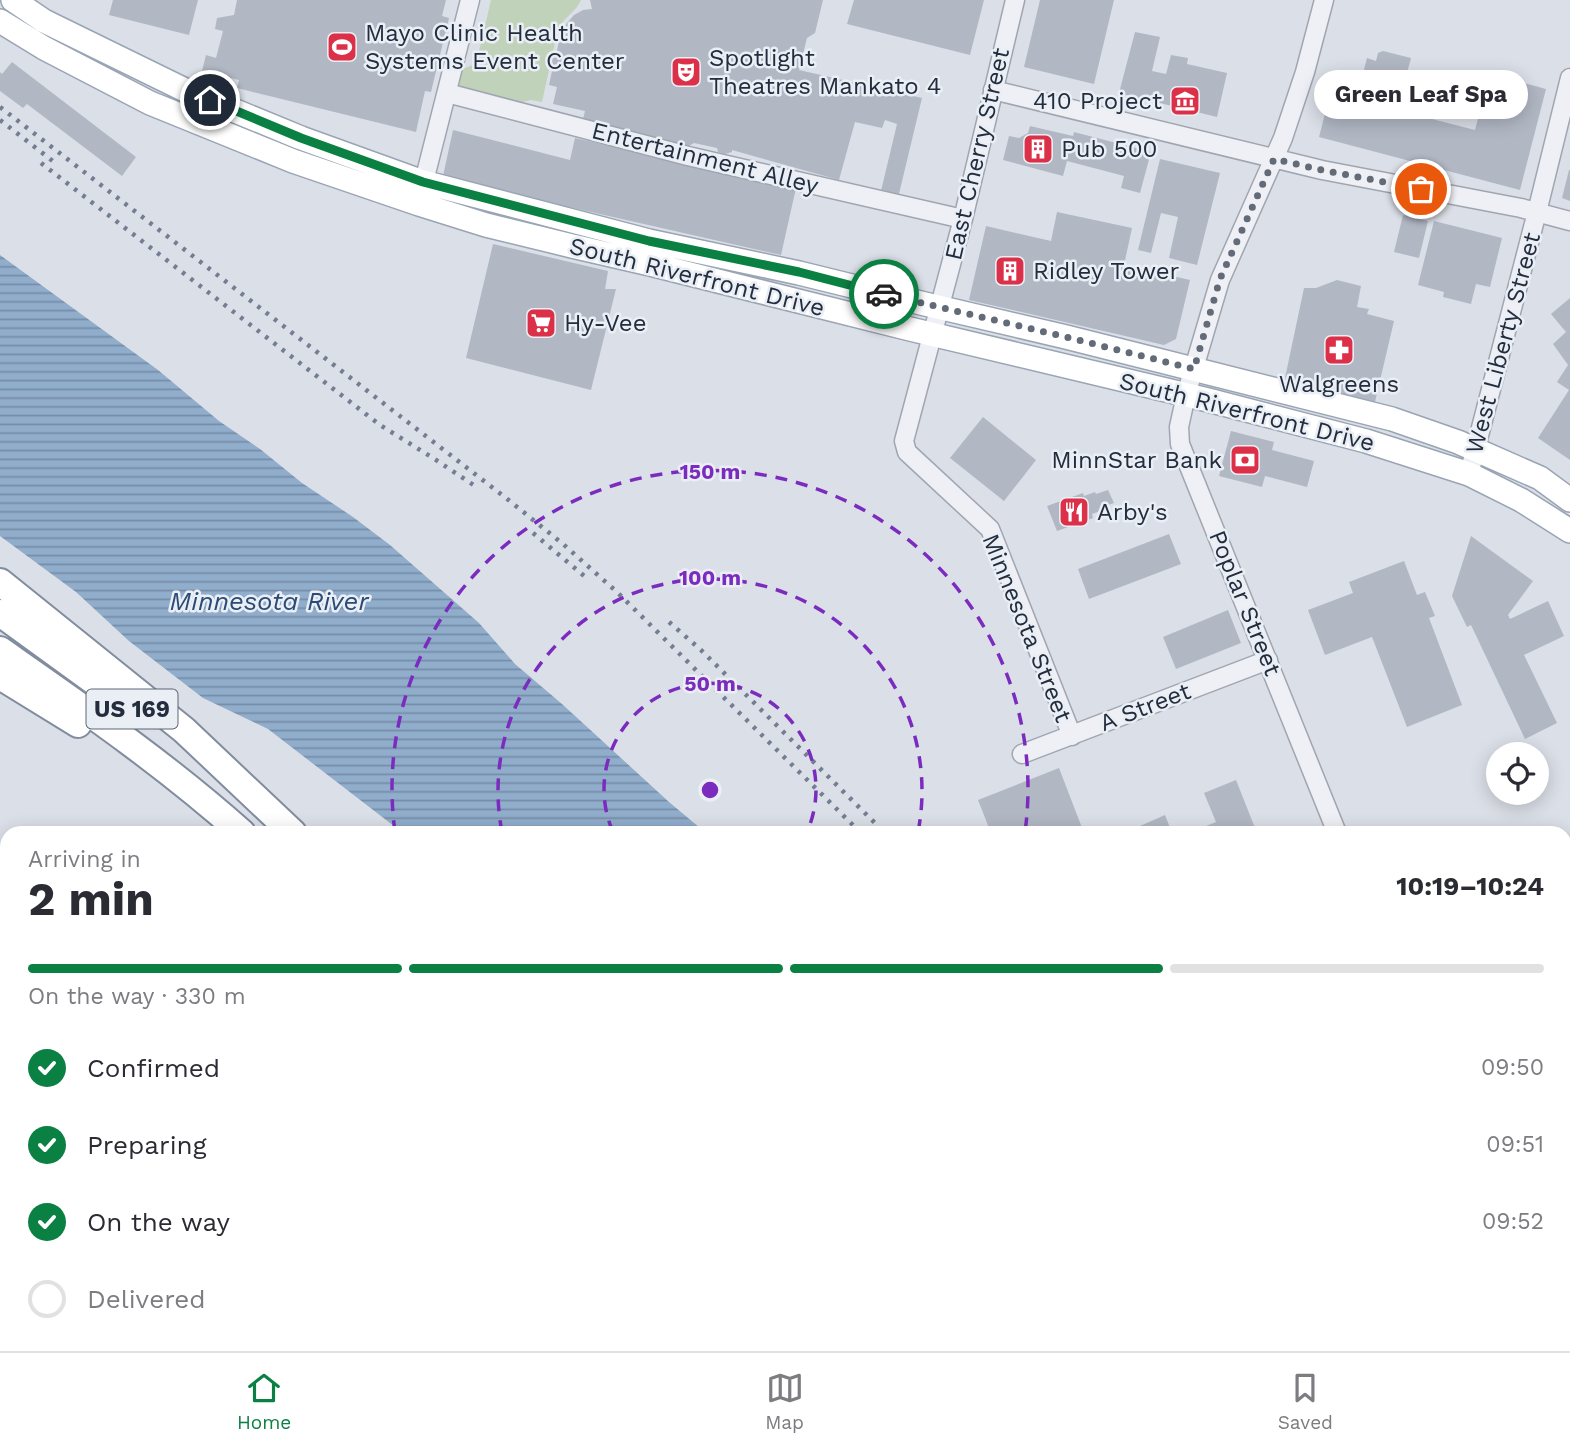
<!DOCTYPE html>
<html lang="en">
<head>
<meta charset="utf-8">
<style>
	body { margin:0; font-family:"Work Sans",sans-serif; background:#f7f7f7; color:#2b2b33; height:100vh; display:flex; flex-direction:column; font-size:26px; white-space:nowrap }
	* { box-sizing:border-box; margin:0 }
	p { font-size:23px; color:#7c7c81 }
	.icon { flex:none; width:38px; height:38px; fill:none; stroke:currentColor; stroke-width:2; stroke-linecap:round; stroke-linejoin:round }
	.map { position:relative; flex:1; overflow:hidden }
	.details { position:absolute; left:0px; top:826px; width:1572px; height:525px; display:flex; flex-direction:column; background:#fff; border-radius:21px 21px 0 0; box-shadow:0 4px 18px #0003 }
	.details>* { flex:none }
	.tools { position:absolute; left:1486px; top:742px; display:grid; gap:14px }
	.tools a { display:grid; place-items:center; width:63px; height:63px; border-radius:50%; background:#fff; box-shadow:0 4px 18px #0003; font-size:35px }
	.pin { position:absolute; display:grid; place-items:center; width:60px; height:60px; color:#fff; margin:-30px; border:4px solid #fff; border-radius:50%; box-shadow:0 2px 7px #0007 }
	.courier { position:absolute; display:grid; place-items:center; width:70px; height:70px; margin:-35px; border:5px solid #0b8043; border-radius:50%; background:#fff; color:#222; box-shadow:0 2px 9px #0007 }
	.bubble { position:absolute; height:49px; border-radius:24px; background:#fff; box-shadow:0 4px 18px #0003; font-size:23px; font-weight:700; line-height:49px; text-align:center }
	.head em { font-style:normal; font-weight:700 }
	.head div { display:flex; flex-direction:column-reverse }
	.head { display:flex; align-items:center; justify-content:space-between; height:119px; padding:0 28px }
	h1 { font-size:46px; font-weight:700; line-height:52px }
	.bar { display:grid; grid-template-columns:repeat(4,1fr); gap:10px 7px; align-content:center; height:84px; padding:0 28px }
	.bar i { height:9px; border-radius:5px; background:#e1e1e2 }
	.bar .selected { background:#0b8043 }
	.bar p { grid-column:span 4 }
	ol { padding:0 28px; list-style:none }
	li { display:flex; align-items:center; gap:21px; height:77px }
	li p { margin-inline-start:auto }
	li .icon { padding:7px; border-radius:50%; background:#0b8043; color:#fff; stroke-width:4 }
	li:last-child { color:#7c7c81 }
	li i { width:38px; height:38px; border:4px solid #e1e1e2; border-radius:50% }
	.dock { display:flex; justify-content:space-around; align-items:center; height:98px; border-top:2px solid #e1e1e2; background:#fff; font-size:19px; color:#7c7c81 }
	.dock a { display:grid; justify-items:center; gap:4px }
	.dock .selected { color:#0b8043 }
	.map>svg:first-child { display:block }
	.park { fill:#c1d2bb }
	.water { fill:url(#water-rules) }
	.building { fill:#b1b8c4 }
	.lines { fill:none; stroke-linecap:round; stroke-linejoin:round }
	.minor-casing { stroke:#a0a6b1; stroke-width:21 }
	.major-casing { stroke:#99a4b4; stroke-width:26 }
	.highway-casing { stroke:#818c9f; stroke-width:30 }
	.minor { stroke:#eef0f5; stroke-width:18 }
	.major { stroke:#fff; stroke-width:23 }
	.highway { stroke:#fff; stroke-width:26 }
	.rail { stroke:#737e92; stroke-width:4.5; stroke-dasharray:3.5 7; stroke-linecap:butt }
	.done { stroke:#636b79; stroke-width:7; stroke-dasharray:0 12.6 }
	.route { stroke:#0b8043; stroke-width:9 }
	.ring { fill:none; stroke:#7b2cbf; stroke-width:3.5; stroke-dasharray:12 9 }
	.labels { text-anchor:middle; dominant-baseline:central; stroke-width:5; stroke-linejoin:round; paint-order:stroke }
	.shield { fill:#eaeef5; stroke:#5f6775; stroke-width:2 }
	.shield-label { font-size:23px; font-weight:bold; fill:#232d3e }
	.poi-label { font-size:24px; fill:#232d3e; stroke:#eaeef5; text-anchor:start }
	.street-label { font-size:24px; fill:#232d3e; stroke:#eaeef5 }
	.water-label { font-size:26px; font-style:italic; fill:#2a4b76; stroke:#eaeef5 }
	.centre { fill:#7b2cbf; stroke:#eaeef5; stroke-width:3.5 }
	.ring-label { font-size:21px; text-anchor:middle; font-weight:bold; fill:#7b2cbf; stroke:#eaeef5; stroke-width:5; stroke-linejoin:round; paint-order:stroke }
</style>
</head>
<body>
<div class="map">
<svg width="1570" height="1351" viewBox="0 0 1570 1351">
	<defs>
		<pattern id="water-rules" width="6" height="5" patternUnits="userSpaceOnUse" patternTransform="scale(1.75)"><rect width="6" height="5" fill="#91adcc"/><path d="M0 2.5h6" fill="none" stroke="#768da7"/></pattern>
	</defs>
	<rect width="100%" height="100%" fill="#dbdfe7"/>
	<path class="park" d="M491 0H581C576 12 564 17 558 29L542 102 531 100 514 104 458 87 462 69 476 64Z"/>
	<path class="water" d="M0 255 158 370 219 421 260 449 302 483 353 517 390 545 479 623 515 664 562 704 669 802 706 833H403L268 729 203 698 129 641 76 592 0 536Z
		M1042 1344H1217L1222 1351H1048Z"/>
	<path class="building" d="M113 0H198L189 35 109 15Z
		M237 0H446L442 16 449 18 431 92 425 91 416 132 237 88 239 80 202 71 206 55 216 58 223 31 215 29 217 18 234 15Z
		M590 0H823L815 33 807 38 799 70 922 98 898 198 880 195 897 124 885 120 882 128 855 122 839 180 732 150V152L725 154 718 152 717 148 694 143 687 147 582 123 585 111 553 104 557 87 549 85 552 71 549 63 552 56 555 52 557 51 561 30 574 15 583 10 592 9Z
		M854 0H984L970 55 847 24Z
		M1040 0H1114L1094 84 1024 67Z
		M1135 32 1160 37 1152 71 1166 74 1171 55 1188 58 1187 64 1227 73 1217 117 1119 93Z
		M1383 51 1411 58 1397 110 1475 130 1479 115 1488 117 1490 108 1505 112 1513 80 1546 89 1520 190 1319 137 1328 102 1341 105 1347 81 1360 85 1367 58 1376 61 1378 53Z
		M12 62 136 157 122 176 27 104 23 108 0 91V72L2 74Z
		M1030 126 1073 136 1074 132 1151 152 1140 193 1121 188 1124 176 1067 161 1063 176 1003 160 1009 136 1019 138 1028 133Z
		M453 130 570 160 575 138 796 188 781 255 560 205 443 176Z
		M1160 159 1220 173 1197 265 1169 258 1178 217 1161 213 1151 253 1138 250Z
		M1569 170H1570V201L1562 198Z
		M1057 212 1132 228 1124 265 1190 280 1176 339 1164 345 969 300 986 226 1051 241Z
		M1403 215 1428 221 1419 258 1394 252Z
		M1434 221 1502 238 1490 287 1476 284 1471 304 1443 297 1444 292 1418 285Z
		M493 244 608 271 605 289H616L591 390 466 358Z
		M1337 280 1361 286 1357 307 1369 309 1367 314 1394 321 1375 402 1285 378 1304 288H1316Z
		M1570 298V460L1538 438 1569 390 1557 382 1568 365 1553 344 1566 332 1551 314Z
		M983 417 1036 460 1004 501 950 458Z
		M1231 431 1274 442 1272 450 1314 461 1307 487 1265 476 1262 487 1219 476Z
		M1108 490 1114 503 1102 507 1103 510 1092 514 1093 518 1057 531 1047 506 1083 493 1084 496 1095 492 1096 494Z
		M1169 534 1181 564 1089 599 1078 569Z
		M1471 536 1533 581 1508 615 1510 619 1548 601 1564 636 1524 655 1557 723 1525 739 1471 625 1467 627 1452 596Z
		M1404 561 1417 595 1425 592 1435 616 1429 618 1462 705 1407 727 1372 637 1325 655 1308 610 1353 593 1349 582Z
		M1228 610 1241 643 1176 669 1163 637Z
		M1059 768 1084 833H991L978 800Z
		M1236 780 1257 833H1189L1216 822 1204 793Z
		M1165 815 1172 833H1143L1140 826Z"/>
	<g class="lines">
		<g class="minor-casing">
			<path id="minor" d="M1015 0 963 219 904 441 907 452 990 529 1072 736
				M1324 0 1305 72 1283 138 1220 280 1186 395 1179 427 1180 444 1337 833
				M993 90 1322 170 1521 208 1570 221
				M447 93 688 156 963 219
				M421 193 470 0
				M1469 474 1537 212 1570 78
				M1022 754 1268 660
				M0 897 7 894
				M0 981 7 998
				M144 1344 147 1351
				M408 1344 411 1351
				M1544 1344 1547 1351
				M25 1351 43 1344
				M1561 1351 1570 1347"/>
		</g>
		<g class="major-casing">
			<path id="major" d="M13 0 44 21 187 91 301 138 423 182 649 241 799 273 925 304 1066 337 1392 419 1458 442 1540 478 1570 500
				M0 21 44 48 150 103 293 161 419 204 486 225 572 246 650 264 910 329 1208 400 1366 441 1469 474 1521 500 1570 531"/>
		</g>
		<g class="highway-casing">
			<path id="highway" d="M0 582 184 730 293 833
				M0 613 124 703
				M0 650C83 708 166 765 242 833
				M0 676 78 724
				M559 1344 561 1351
				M593 1344 596 1351
				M625 1344 628 1351
				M842 1344 851 1351"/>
		</g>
		<use href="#minor" class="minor"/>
		<use href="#major" class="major"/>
		<use href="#highway" class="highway"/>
		<path class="rail" d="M0 107 506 498 563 544 617 592 861 833
			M0 120 54 162
			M41 163 380 425 433 458 475 486
			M533 533 589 580
			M669 622 701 650 885 833
			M1376 1344 1384 1351
			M1389 1344 1397 1351"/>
	</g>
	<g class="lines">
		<path class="done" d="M884 294 1066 337 1194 369 1220 279 1274 159 1322 170 1421 189"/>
		<path class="route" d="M210 100 301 138 423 182 649 241 799 272 884 294"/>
	</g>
	<g class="ring">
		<path d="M613 832A106 106 0 1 1 807 832"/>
		<path d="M502 832A212 212 0 1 1 918 832"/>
		<path d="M395 832A318 318 0 1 1 1025 832"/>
	</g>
	<defs>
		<g id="stadium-square" transform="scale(1.575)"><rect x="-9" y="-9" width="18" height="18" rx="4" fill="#dc3049" stroke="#eaeef5"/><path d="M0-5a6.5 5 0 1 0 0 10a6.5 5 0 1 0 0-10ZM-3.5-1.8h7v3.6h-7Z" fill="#fff"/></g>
		<g id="theatre-square" transform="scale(1.575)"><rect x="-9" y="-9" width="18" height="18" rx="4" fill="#dc3049" stroke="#eaeef5"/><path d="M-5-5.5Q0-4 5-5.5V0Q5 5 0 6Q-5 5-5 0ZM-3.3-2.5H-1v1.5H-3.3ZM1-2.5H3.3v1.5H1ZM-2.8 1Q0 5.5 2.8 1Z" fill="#fff"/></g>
		<g id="museum-square" transform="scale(1.575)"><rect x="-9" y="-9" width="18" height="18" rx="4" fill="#dc3049" stroke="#eaeef5"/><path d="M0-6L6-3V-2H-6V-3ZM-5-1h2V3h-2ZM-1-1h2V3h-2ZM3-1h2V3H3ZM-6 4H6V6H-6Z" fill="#fff"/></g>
		<g id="building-square" transform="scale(1.575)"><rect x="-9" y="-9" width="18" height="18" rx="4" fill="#dc3049" stroke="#eaeef5"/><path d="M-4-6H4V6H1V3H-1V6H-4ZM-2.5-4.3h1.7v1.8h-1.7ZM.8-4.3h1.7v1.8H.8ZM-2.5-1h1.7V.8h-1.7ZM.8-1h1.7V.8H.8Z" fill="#fff"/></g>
		<g id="supermarket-square" transform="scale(1.575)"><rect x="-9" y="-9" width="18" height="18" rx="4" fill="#dc3049" stroke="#eaeef5"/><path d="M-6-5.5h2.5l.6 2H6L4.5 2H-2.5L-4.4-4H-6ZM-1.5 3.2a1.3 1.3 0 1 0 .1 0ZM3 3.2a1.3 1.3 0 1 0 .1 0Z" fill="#fff"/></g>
		<g id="pharmacy-square" transform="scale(1.575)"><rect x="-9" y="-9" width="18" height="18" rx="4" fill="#dc3049" stroke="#eaeef5"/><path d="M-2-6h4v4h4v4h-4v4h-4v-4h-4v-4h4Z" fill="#fff"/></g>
		<g id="bank-square" transform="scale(1.575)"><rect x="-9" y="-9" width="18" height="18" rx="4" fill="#dc3049" stroke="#eaeef5"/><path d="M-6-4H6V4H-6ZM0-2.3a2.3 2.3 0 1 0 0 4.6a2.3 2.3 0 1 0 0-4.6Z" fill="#fff"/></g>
		<g id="restaurant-square" transform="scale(1.575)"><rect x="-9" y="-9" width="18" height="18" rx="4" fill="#dc3049" stroke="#eaeef5"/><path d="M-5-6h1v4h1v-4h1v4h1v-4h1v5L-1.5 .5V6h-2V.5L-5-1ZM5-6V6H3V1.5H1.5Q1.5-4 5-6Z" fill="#fff"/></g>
	</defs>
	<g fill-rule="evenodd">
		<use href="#stadium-square" x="342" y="47"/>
		<use href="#theatre-square" x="686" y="72"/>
		<use href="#museum-square" x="1185" y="101"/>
		<use href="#building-square" x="1038" y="149"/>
		<use href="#building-square" x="1010" y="271"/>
		<use href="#supermarket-square" x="541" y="323"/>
		<use href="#pharmacy-square" x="1339" y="350"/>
		<use href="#bank-square" x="1245" y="460"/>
		<use href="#restaurant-square" x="1074" y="512"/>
	</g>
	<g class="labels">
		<rect class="shield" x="86.5" y="689.5" width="91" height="39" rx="5"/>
		<g class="shield-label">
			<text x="132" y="709">US 169</text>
		</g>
		<g class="poi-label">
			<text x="365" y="33">Mayo Clinic Health<tspan x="365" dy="28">Systems Event Center</tspan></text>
			<text x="709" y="58">Spotlight<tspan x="709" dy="28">Theatres Mankato 4</tspan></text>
			<text x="1162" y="101" text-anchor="end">410 Project</text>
			<text x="1061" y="149">Pub 500</text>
			<text x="1033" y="271">Ridley Tower</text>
			<text x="564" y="323">Hy-Vee</text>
			<text x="1339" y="384" text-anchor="middle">Walgreens</text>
			<text x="1222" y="460" text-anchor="end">MinnStar Bank</text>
			<text x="1097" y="512">Arby's</text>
		</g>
		<g class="street-label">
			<text transform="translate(977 154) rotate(-77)">East Cherry Street</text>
			<text transform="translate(705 158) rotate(14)">Entertainment Alley</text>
			<text transform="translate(697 277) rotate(14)">South Riverfront Drive</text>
			<text transform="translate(1503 343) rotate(-75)">West Liberty Street</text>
			<text transform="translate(1247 412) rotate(14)">South Riverfront Drive</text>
			<text transform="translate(1245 603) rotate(68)">Poplar Street</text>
			<text transform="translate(1027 628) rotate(68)">Minnesota Street</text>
			<text transform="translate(1145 707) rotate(-21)">A Street</text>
		</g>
		<g class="water-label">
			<text x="269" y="601">Minnesota River</text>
		</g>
	</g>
	<circle cx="710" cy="790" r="10" class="centre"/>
	<g class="ring-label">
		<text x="710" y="479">150 m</text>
		<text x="710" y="585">100 m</text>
		<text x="710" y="691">50 m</text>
	</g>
</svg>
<div class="tools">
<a><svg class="icon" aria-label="locate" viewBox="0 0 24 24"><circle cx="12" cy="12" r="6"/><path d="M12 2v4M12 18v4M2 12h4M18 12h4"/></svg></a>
</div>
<div class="pin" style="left:1421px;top:189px;background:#ea580c"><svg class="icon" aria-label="bag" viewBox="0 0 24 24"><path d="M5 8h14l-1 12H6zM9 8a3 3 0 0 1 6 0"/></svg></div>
<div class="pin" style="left:210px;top:100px;background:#1f2937"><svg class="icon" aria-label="home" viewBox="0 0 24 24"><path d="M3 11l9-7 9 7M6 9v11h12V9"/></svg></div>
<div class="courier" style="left:884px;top:294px"><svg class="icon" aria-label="car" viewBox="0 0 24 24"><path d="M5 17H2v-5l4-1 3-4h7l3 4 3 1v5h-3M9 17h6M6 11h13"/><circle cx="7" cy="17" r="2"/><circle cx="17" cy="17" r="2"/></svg></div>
<div class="bubble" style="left:1314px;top:70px;width:214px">Green Leaf Spa</div>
<section class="details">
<div class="head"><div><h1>2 min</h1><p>Arriving in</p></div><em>10:19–10:24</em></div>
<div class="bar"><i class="selected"></i><i class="selected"></i><i class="selected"></i><i></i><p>On the way · 330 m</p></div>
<ol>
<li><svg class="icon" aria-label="check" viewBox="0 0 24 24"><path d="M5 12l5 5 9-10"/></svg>Confirmed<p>09:50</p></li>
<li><svg class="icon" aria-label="check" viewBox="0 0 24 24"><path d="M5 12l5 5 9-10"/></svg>Preparing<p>09:51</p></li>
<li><svg class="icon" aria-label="check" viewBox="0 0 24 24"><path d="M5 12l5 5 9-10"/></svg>On the way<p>09:52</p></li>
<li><i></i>Delivered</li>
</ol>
</section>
</div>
<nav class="dock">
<a class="selected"><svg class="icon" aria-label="home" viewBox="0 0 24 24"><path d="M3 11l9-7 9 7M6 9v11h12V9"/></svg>Home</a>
<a><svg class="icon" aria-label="map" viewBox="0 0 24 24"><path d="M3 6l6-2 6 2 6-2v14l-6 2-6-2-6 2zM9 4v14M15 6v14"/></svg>Map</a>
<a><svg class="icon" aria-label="saved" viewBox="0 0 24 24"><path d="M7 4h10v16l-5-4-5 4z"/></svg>Saved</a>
</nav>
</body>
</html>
